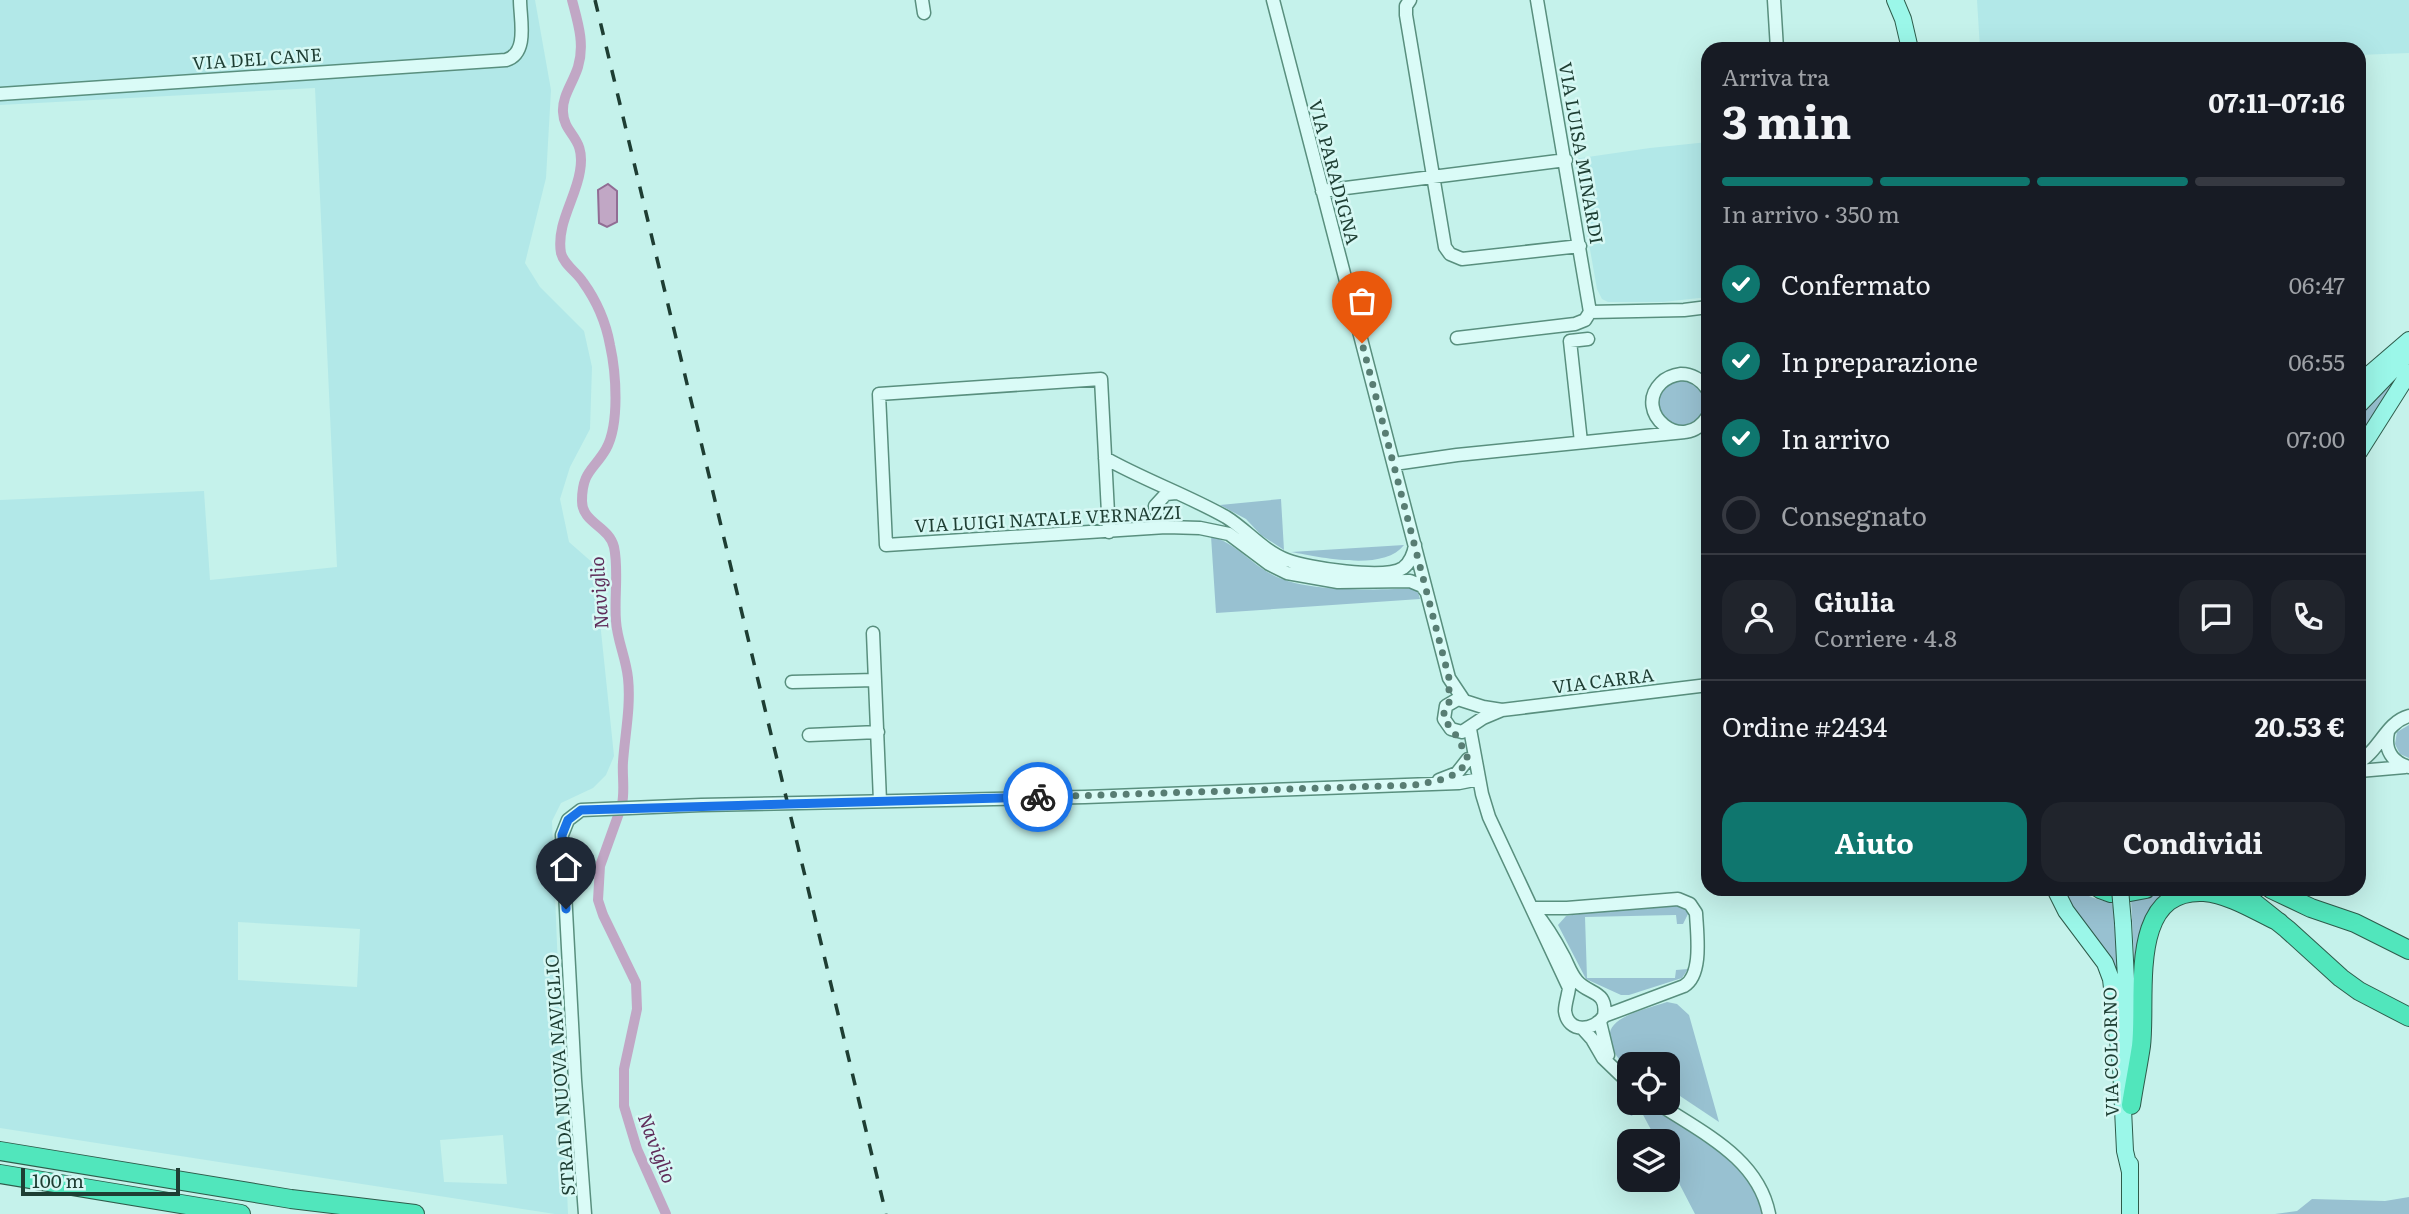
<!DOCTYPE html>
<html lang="it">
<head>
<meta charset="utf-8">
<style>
	body { margin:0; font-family:Literata,serif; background:#20242c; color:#f1f3f6; height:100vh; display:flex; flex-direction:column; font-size:26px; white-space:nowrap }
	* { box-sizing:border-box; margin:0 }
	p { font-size:23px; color:#9ea1a6 }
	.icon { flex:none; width:38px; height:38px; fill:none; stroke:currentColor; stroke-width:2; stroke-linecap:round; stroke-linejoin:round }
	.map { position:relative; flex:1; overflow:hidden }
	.drawer { position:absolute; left:1701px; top:42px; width:665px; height:854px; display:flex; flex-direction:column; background:#171b24; border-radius:21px; box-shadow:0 7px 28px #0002 }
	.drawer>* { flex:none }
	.tools { position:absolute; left:1617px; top:1052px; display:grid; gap:14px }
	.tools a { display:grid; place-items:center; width:63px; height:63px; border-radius:14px; background:#171b24; box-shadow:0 7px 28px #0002; font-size:35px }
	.scale { position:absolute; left:21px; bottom:18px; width:159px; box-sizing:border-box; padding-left:7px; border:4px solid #1e3e33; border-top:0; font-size:19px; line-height:24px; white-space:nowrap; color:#1e3e33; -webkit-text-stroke:5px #d6f8f4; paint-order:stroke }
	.pin { position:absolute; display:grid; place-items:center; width:60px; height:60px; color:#fff; margin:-72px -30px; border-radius:50% 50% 50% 0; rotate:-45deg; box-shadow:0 0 7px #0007 }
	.pin .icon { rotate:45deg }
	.courier { position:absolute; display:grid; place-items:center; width:70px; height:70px; margin:-35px; border:5px solid #1a73e8; border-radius:50%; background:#fff; color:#222; box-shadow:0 2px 9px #0007 }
	.headline em { font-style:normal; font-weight:700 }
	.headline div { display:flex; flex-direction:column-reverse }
	.headline { display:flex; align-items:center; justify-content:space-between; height:119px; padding:0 21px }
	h1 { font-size:46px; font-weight:700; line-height:52px }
	.bar { display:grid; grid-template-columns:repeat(4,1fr); gap:10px 7px; align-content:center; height:84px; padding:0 21px }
	.bar i { height:9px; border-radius:5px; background:#363941 }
	.bar .selected { background:#0f766e }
	.bar p { grid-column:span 4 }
	.line { display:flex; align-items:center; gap:18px; padding:0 21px; border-top:2px solid #363941 }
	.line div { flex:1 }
	.round { display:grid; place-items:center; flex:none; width:74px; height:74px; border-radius:21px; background:#20242c }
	ol { padding:0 21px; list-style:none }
	li { display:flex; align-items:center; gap:21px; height:77px }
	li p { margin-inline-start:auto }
	li .icon { padding:7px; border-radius:50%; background:#0f766e; color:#fff; stroke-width:4 }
	li:last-child { color:#9ea1a6 }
	li i { width:38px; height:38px; border:4px solid #363941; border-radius:50% }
	.primary-button { display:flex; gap:14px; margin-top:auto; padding:14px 21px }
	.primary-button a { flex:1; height:80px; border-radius:21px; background:#0f766e; color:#fff; font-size:28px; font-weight:700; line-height:80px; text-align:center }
	.primary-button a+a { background:#20242c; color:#f1f3f6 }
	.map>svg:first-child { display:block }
	.farmland { fill:#b2e8e8; fill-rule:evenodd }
	.green { fill:#98c1d1 }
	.water { fill:#c1a7c5; stroke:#916d94; stroke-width:2 }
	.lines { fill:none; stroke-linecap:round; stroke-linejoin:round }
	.canal { stroke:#c1a7c5; stroke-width:10 }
	.minor-casing { stroke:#598f7e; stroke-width:15 }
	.major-casing { stroke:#2e5c4b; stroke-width:18 }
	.highway-casing { stroke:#2e5c4b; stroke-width:20 }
	.minor { stroke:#dafbf7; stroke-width:12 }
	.major { stroke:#9bf7e9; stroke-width:16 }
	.highway { stroke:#51e6bc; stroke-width:18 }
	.rail { stroke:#1e3e33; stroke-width:3.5; stroke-dasharray:12 12; stroke-linecap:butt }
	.major-bridge-casing { stroke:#2e5c4b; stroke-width:18; stroke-linecap:butt }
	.major-bridge { stroke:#9bf7e9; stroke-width:16 }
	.done { stroke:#587d73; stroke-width:7; stroke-dasharray:0 12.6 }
	.route { stroke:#1a73e8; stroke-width:9 }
	.labels { text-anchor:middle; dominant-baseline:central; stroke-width:5; stroke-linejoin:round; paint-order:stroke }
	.street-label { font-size:18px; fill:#1e3e33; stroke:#d6f8f4 }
	.water-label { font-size:19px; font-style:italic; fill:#5f2d5a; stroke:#d6f8f4 }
</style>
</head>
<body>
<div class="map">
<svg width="2409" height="1214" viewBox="0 0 2409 1214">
	<rect width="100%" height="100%" fill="#c5f2eb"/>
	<path class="farmland" d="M0 0H535L551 90 546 178 525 263 540 287 584 331 592 367 590 429 570 467 560 499 569 542 594 564 614 756 606 775 593 788 561 803 552 821 568 1214H555L0 1128V500L204 491 210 580 337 567 315 88 0 105ZM238 922 360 929 357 987 238 980ZM503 1135 507 1184 444 1182 440 1140Z
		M1977 0H2409V53L2359 55V49H2328L2327 43 2301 44 2294 47 2251 49H1980Z
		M1708 142V297L1663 302H1608L1602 299 1597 289 1574 159 1650 148Z"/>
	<path class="green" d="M2401 374 2359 442V416Z
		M1659 403a23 23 0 1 1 46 0a23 23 0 1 1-46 0Z
		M1281 499 1284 550 1261 535 1246 519 1220 505Z
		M1211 536C1237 544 1249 562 1271 574 1304 593 1378 590 1417 588L1420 599 1216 613Z
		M1404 545C1384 572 1320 557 1291 552Z
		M2409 725V758L2400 754 2395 744 2397 732Z
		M2062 889C2080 889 2093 901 2112 902L2116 924 2121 993Z
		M2178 890 2135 976 2131 899Z
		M1670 900 1684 905 1688 914 1683 924H1677L1676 915 1585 917 1587 978H1675L1676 970 1688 969 1682 978 1629 995H1621L1586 979 1558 925 1566 916Z
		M1667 1002 1677 1004 1689 1015 1719 1122 1668 1088V1064H1629V1071C1583 1022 1627 1015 1667 1002Z
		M1629 1103H1648L1720 1150 1752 1181 1764 1214H1695L1668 1162V1141H1657L1641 1111 1631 1116 1626 1107Z
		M2409 1197V1214H2275L2297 1211 2312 1199 2385 1201Z"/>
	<path class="water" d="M608 184 617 191V222L607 227 599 223 598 190Z"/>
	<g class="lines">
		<path class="canal" d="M572 0C578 23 585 44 578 67 573 83 562 96 563 112 564 136 586 136 580 171 576 198 556 224 561 253 564 265 577 272 583 282 596 300 606 323 610 345 616 372 620 424 606 449 594 470 582 471 582 501 582 523 609 526 614 547 619 570 614 597 616 621 617 640 626 658 628 678 631 706 625 734 623 762 622 776 625 790 622 804
			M619 813 600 866 598 900 603 915 636 983 637 1009 624 1069V1106L637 1149 666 1214"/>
		<g class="minor-casing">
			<path id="minor" d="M922 0 924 13
				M1273 0 1449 678 1463 699
				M1410 0 1406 6V15L1445 247 1450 254 1462 259 1580 246
				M1537 0 1590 312
				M1774 0 1777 49
				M0 94 506 60C529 53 520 19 520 0
				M1322 191 1566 160
				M1457 338 1575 324 1585 320 1590 312 1684 310 1708 307
				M1708 390C1702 381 1693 374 1681 374 1674 375 1666 378 1661 383 1632 412 1683 456 1708 416
				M1581 442 1570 341 1588 339
				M1105 458C1144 480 1187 495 1226 517 1247 530 1263 551 1287 560 1308 568 1384 580 1403 568 1410 563 1414 553 1415 545
				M1394 464 1457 455 1685 432
				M1166 527 1159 520 1155 506 1166 494 1176 493
				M1109 532 1101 379 879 394 886 545 1166 527 1200 528 1229 534 1269 564 1287 573 1338 582 1410 581 1422 586 1427 593
				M873 633 880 801
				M792 682 875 680
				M1502 710 1483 718 1462 732 1451 729 1444 719 1446 706 1458 699 1483 707 1502 710 1708 685
				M1470 729 1482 794 1489 817 1569 988C1568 996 1565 1004 1565 1011 1568 1034 1594 1031 1604 1016 1608 990 1589 995 1577 981 1571 974 1568 965 1564 957 1555 940 1546 925 1534 911
				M2388 732C2384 750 2392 762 2409 767
				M809 735 878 732
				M2359 762C2379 751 2386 722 2409 716
				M2359 771 2405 767
				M1439 780 1457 773 1468 759
				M1533 908H1567L1678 899 1690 904 1696 913C1697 934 1703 975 1684 986L1604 1016
				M1600 1022 1608 1055
				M1583 1029 1592 1039 1603 1058 1629 1083
				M1656 1102C1700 1132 1758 1157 1769 1214
				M585 1214 575 1080 562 835 568 820 581 810 701 805 1085 797 1459 783 1479 779"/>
		</g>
		<g class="major-casing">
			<path id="major" d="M1895 0 1903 19 1910 49
				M2359 383 2409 340
				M2359 405 2409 353
				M2359 452 2409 373
				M2055 889 2066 911 2105 963 2111 979 2121 1067 2125 1151 2130 1172
				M2123 923 2131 1072
				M2130 1214V1164"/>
		</g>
		<g class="highway-casing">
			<path id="highway" d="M2100 889 2111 893
				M2237 889 2287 929 2341 978 2359 991 2409 1017
				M2271 889 2311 908 2355 923 2409 950
				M2130 892 2146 889
				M2131 1105C2134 1085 2138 1066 2141 1046 2147 997 2126 888 2204 892 2229 894 2256 911 2279 922
				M0 1151 291 1199 415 1214
				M0 1174 241 1214"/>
		</g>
		<use href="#minor" class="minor"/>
		<use href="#major" class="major"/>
		<use href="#highway" class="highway"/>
		<path class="rail" d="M595 0 886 1214"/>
		<g class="major-bridge-casing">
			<path id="major-bridge" d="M2120 889 2123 923"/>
		</g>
		<use href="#major-bridge" class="major-bridge"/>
	</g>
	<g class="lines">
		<path class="done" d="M1038 797 1415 785C1435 781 1458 780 1468 759L1458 738 1444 719V710L1449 703V678L1362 343"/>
		<path class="route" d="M566 909 562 835 568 820 581 810 1038 797"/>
	</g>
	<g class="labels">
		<g class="street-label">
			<text transform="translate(257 58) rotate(-4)">VIA DEL CANE</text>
			<text transform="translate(1582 153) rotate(80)">VIA LUISA MINARDI</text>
			<text transform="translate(1335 172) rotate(75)">VIA PARADIGNA</text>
			<text transform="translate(1048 518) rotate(-3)">VIA LUIGI NATALE VERNAZZI</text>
			<text transform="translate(1603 680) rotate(-7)">VIA CARRA</text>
			<text transform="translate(2110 1052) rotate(-91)">VIA COLORNO</text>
			<text transform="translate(559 1075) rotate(-94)">STRADA NUOVA NAVIGLIO</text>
		</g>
		<g class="water-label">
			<text transform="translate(598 593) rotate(-94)">Naviglio</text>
			<text transform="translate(658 1148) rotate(69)">Naviglio</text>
		</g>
	</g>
</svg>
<div class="tools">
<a><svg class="icon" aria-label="locate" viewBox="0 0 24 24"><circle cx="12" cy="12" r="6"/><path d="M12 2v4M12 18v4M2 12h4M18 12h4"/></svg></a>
<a><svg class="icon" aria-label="layers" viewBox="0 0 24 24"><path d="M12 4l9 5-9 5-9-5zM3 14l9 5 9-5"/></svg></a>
</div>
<div class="scale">100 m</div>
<div class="pin" style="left:1362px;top:343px;background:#ea580c"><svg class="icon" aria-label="bag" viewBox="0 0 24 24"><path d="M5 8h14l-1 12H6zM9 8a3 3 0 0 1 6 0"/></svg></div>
<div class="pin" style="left:566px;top:909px;background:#1f2937"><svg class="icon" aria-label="home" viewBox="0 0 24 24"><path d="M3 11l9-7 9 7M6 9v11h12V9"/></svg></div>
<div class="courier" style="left:1038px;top:797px"><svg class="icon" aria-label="bike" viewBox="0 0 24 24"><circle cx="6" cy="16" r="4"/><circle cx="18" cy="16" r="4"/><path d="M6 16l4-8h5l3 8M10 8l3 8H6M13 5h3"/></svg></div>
<section class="drawer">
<div class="headline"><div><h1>3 min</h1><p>Arriva tra</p></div><em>07:11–07:16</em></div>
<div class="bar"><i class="selected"></i><i class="selected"></i><i class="selected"></i><i></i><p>In arrivo · 350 m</p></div>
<ol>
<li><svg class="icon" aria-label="check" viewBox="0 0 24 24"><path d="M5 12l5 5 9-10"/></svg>Confermato<p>06:47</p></li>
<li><svg class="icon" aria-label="check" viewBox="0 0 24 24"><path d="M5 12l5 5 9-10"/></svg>In preparazione<p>06:55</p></li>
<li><svg class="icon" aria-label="check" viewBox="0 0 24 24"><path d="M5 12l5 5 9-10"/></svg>In arrivo<p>07:00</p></li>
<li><i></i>Consegnato</li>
</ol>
<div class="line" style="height:126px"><a class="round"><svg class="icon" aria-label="person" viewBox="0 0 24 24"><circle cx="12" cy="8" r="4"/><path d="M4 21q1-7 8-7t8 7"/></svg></a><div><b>Giulia</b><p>Corriere · 4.8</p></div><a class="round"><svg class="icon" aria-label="chat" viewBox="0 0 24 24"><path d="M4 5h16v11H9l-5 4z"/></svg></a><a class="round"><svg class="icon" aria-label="phone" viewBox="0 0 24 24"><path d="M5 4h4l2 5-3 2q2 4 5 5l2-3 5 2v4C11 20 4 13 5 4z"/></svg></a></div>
<div class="line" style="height:91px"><div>Ordine #2434</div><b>20.53 €</b></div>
<div class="primary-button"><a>Aiuto</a><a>Condividi</a></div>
</section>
</div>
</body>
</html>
